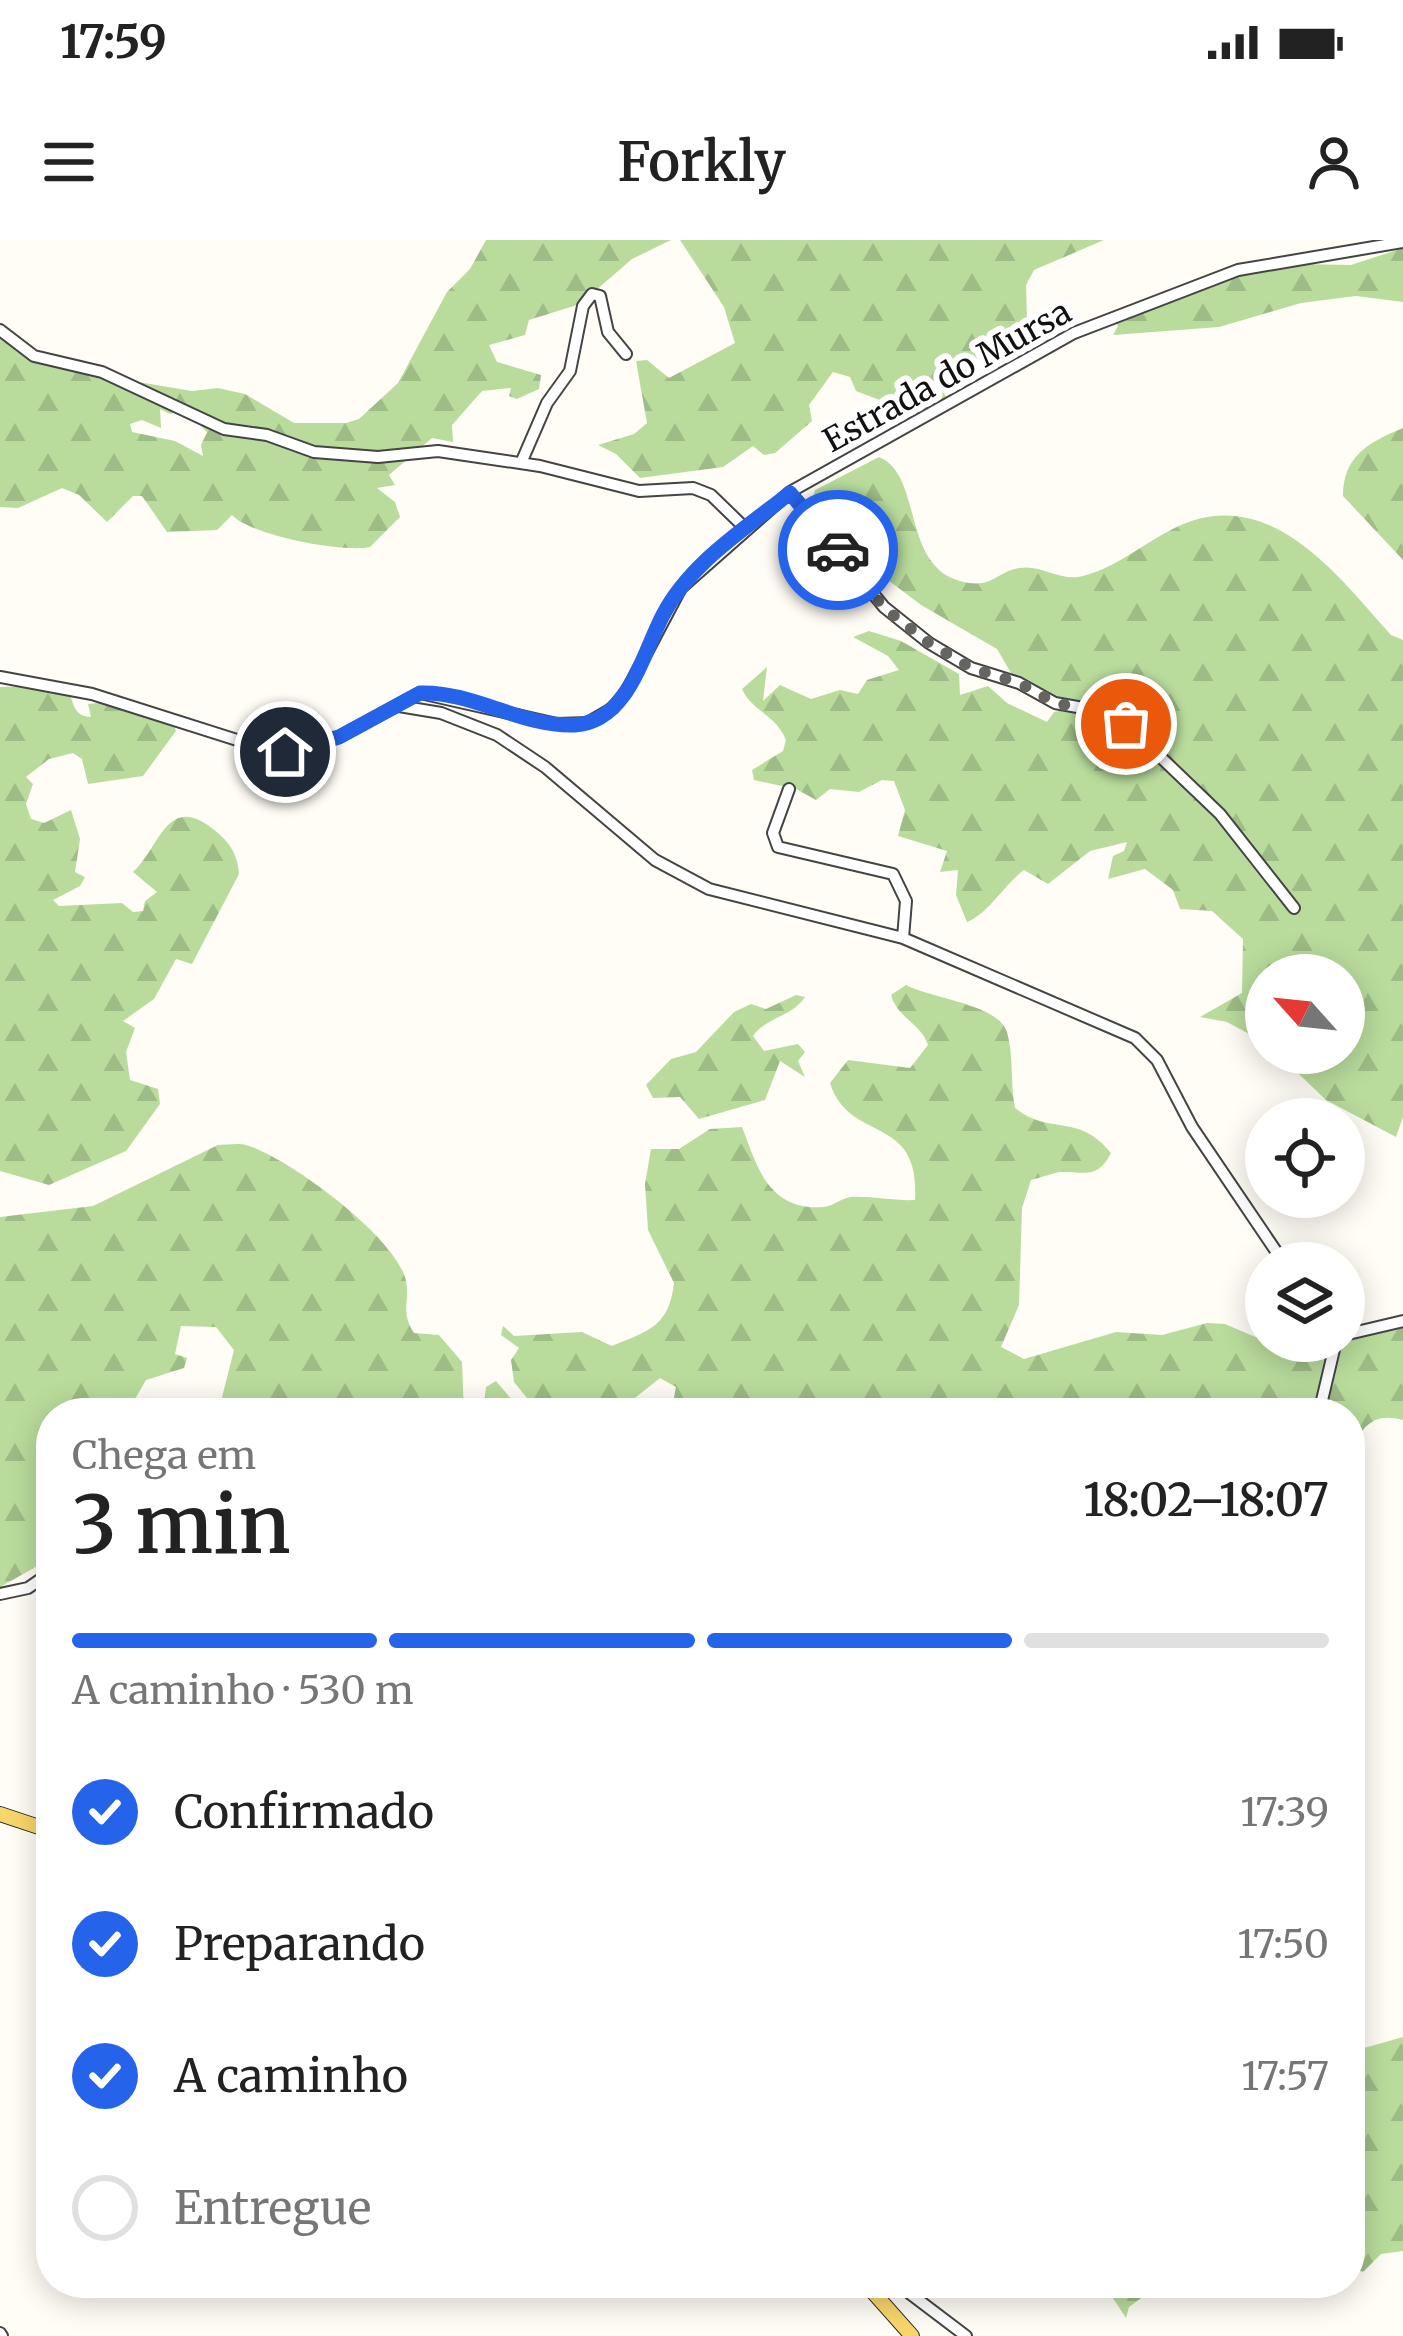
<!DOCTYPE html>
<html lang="pt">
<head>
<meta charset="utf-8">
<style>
	body { margin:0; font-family:Merriweather,serif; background:#f2f2f2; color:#222; height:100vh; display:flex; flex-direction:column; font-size:45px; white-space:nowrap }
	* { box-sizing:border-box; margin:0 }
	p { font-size:39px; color:#767676 }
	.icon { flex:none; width:66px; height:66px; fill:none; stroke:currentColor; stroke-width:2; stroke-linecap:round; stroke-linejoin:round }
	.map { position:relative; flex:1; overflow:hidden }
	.sheet { position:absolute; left:36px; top:1158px; width:1329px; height:900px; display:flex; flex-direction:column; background:#fff; border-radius:48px; box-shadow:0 6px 30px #0003 }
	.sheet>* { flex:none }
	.needle { width:78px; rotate:297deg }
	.controls { position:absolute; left:1245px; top:714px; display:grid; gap:24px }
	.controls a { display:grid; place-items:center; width:120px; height:120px; border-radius:50%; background:#fff; box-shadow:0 6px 30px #0003; font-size:60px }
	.pin { position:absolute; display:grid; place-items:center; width:102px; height:102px; color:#fff; margin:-51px; border:6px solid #fff; border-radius:50%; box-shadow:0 3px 12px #0007 }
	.courier { position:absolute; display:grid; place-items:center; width:120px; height:120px; margin:-60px; border:9px solid #2563eb; border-radius:50%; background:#fff; color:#222; box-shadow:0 3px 15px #0007 }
	.overview em { font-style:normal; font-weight:600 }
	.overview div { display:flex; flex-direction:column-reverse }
	.overview { display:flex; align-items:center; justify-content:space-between; height:204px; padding:0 36px }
	h1 { font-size:78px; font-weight:600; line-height:90px }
	.bar { display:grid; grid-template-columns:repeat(4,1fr); gap:18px 12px; align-content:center; height:144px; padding:0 36px }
	.bar i { height:15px; border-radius:9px; background:#e0e0e0 }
	.bar .active { background:#2563eb }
	.bar p { grid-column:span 4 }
	ol { padding:0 36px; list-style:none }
	li { display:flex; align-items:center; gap:36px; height:132px }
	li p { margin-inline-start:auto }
	li .icon { padding:12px; border-radius:50%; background:#2563eb; color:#fff; stroke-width:4 }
	li:last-child { color:#767676 }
	li i { width:66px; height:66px; border:6px solid #e0e0e0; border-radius:50% }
	.status { display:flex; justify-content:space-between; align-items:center; height:84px; padding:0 60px; background:#fff; direction:ltr }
	.status svg { height:33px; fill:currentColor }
	header { display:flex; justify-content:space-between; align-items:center; height:156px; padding:0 36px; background:#fff; font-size:54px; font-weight:600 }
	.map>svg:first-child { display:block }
	.forest { fill:url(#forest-firs); fill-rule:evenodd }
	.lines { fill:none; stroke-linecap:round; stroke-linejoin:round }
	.minor-casing { stroke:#444; stroke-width:14 }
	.major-casing { stroke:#222; stroke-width:16 }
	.minor { stroke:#fff; stroke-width:10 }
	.major { stroke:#f9d66b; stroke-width:14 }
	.done { stroke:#646461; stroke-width:12; stroke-dasharray:0 21.6 }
	.route { stroke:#2563eb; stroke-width:15 }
	.labels { text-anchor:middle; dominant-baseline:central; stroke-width:12; stroke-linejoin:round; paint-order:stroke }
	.street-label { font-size:33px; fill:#111; stroke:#fff }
</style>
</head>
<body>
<div class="status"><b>17:59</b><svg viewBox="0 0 49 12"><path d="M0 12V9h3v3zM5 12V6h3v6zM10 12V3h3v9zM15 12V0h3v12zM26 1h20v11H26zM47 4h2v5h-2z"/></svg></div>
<header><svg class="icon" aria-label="menu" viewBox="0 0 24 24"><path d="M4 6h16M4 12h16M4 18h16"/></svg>Forkly<svg class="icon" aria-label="person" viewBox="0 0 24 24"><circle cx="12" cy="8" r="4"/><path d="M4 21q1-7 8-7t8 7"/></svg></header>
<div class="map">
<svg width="1403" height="2096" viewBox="0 0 1403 2096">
	<defs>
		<pattern id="forest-firs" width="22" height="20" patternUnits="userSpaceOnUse" patternTransform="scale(3)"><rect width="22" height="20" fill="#b9dc9c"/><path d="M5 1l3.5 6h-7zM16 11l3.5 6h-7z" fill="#9ebc85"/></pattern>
	</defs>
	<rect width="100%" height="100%" fill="#fffdf5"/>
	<path class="forest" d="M486 0H671L632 19 580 64 529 80 525 95 489 105 497 122 541 135 539 149 517 159 509 156 511 148 482 151 452 185 453 202 432 198 389 235 395 245 377 248 395 262 400 277 370 307C341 313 250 295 232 275L217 290 167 292 142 256H133L107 282 79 255 62 248 18 268 0 267V97L61 129 192 151 218 148 245 154 294 183H346L359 179 398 143 447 52 470 29ZM160 169 170 174 184 169 207 192 201 205 203 216 175 201 132 192 130 184 142 180 161 188Z
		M680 0H1104L1034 30 1026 45 1027 79 973 109 980 127 976 142 967 144 960 131 949 132 942 149 946 157 919 175 856 151 850 137 833 132 809 165 812 181 775 213 764 215 753 206 723 227 640 238 616 214 598 205 634 194 647 183 636 121 647 120 669 138 735 103 724 67Z
		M1403 8V62L1356 56 1301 63 1219 87 1113 95 1118 86 1111 76 1189 44 1299 24 1351 25Z
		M1403 188V320L1343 256C1343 216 1369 202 1403 188Z
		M879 217C923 235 901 325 960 341 994 350 994 332 1020 328 1040 324 1061 342 1083 336 1119 327 1147 300 1181 285 1272 246 1338 336 1391 395L1403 400V877L1396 897 1326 860 1277 813H1344V735H1266V803L1227 782 1200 777 1242 753 1243 699 1212 671 1180 669 1173 650 1145 629 1108 639 1113 616 1124 611 1127 602 1090 611 1048 644 1024 630C1003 646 988 674 967 682L956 655 958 630 940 632 947 611 898 596 905 570 894 541 882 540 859 552 830 549 816 560 796 549 754 540 752 530 783 511 786 500C776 475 752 471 742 449L767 427 763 461 780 445 811 459 840 450 858 454 867 440 899 430 888 416 853 397 869 391 901 401 959 434 960 455 988 446 1007 463 1047 482 1054 472 1089 465 1058 461 1014 438 997 409 921 365 831 297H822L806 328 796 324 815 250Z
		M35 446 69 452C74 465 74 476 91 477L88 464 98 463 172 480 176 491 143 536 88 544 82 519 73 513 49 519 26 537 33 544 26 564 31 579 44 583 71 570 80 599 75 632 85 637 80 646 53 660 59 666 122 663 133 672 143 671 145 661 157 652 133 632C162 605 167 549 218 593 231 604 238 617 239 634L192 724 176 719 154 759 123 781 135 788 126 812 130 840 158 849 160 864 126 911 49 945 0 931V447Z
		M906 745C932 759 998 764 1007 792 1014 816 1010 843 1015 868 1049 896 1078 872 1111 913 1097 940 1085 931 1061 932 1052 933 1040 938 1031 940L1022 968 1019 1065 1001 1107 1024 1119 1116 1092 1162 1095 1207 1083 1225 1084 1293 1113 1321 1107 1328 1119 1353 1093 1403 1082V1180C1373 1172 1363 1186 1350 1211V1173H671L676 1147 660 1138 616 1173H539L514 1142 511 1120 519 1108 501 1095 503 1086 514 1096 582 1092 612 1106C648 1091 669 1087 674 1043L648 990 645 944 651 909H679L710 889 742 887C757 925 767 971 824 967 833 966 842 958 851 957 871 956 895 961 915 960 921 873 849 904 830 843L848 820 910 828 928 805C921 783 898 779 891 755Z
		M796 755 805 757C792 777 766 777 753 796L764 811 798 804 805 812 798 821 805 837 780 821 765 860 699 879 680 857 653 858 646 845 671 819 696 812 734 772 751 764 766 769Z
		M218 905C226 905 238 903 246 905 286 916 398 998 406 1041 410 1063 400 1071 414 1093L439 1095 462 1122 464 1173H218L234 1110 216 1087 181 1086 175 1114 187 1118 184 1128 146 1140 127 1173H51L50 1319 0 1347V977L93 966Z
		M496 1141 523 1173H483L486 1147Z
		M1403 1797V2011L1381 2014 1363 2032 1350 2028V1812Z
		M1103 2043H1144L1148 2053 1129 2067 1126 2078Z"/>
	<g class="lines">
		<g class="minor-casing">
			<path id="minor" d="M0 90 34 116 102 132 224 189 267 195 314 212 378 217 438 211 540 226 639 251 693 248 711 255 745 288
				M521 223 547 163 570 131 583 66 592 54 600 56 608 92 626 114
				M790 252 884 367 929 403 971 428 1019 443 1055 463 1100 471 1126 484 1220 574 1294 668
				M0 437 92 454 275 512 339 497 420 453 557 484 587 483 613 468 626 452 681 348 790 252 1074 93 1238 30 1403 2
				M399 466 441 473 497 495 545 527 655 620 709 649 903 698 1135 798 1157 820 1192 887 1284 1023
				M789 549 773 593 778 607 893 634 906 661 903 698
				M1344 1095 1403 1081
				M1319 1173 1336 1101
				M0 1354 28 1348 51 1332
				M896 2043 966 2096
				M0 2093 2 2096"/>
		</g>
		<g class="major-casing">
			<path id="major" d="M0 1574 51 1591
				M865 2043 912 2096"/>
		</g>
		<use href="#minor" class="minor"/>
		<use href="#major" class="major"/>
	</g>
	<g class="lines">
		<path class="done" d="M838 310 884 368 929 403 971 428 1019 443 1055 463 1100 471 1126 484"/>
		<path class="route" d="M285 512 339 497 420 453C473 451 521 487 575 485 628 482 643 413 663 375 690 323 746 288 790 253L838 310"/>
	</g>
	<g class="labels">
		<g class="street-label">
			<text transform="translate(947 136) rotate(-29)">Estrada do Mursa</text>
		</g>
	</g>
</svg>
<div class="controls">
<a><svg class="needle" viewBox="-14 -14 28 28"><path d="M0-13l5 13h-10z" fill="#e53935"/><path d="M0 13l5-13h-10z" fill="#767676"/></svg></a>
<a><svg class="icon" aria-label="locate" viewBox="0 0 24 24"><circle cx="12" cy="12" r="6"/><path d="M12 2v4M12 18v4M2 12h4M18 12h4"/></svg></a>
<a><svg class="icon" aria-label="layers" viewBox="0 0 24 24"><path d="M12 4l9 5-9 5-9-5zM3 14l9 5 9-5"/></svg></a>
</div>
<div class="pin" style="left:1126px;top:484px;background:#ea580c"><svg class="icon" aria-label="bag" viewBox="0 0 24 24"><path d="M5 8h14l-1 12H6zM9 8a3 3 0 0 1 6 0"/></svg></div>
<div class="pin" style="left:285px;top:512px;background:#1f2937"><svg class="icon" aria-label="home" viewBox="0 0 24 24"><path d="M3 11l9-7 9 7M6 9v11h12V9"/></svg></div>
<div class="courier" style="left:838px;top:310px"><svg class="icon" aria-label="car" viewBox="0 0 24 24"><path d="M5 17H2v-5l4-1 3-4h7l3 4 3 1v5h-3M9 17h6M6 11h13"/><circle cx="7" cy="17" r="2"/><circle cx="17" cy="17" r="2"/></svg></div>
<section class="sheet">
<div class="overview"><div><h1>3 min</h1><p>Chega em</p></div><em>18:02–18:07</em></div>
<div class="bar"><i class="active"></i><i class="active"></i><i class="active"></i><i></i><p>A caminho · 530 m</p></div>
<ol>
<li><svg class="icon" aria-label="check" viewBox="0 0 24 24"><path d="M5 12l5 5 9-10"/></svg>Confirmado<p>17:39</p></li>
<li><svg class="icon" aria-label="check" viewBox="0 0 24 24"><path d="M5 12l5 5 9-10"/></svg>Preparando<p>17:50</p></li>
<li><svg class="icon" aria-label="check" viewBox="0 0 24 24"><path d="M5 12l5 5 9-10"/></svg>A caminho<p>17:57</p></li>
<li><i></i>Entregue</li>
</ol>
</section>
</div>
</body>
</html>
